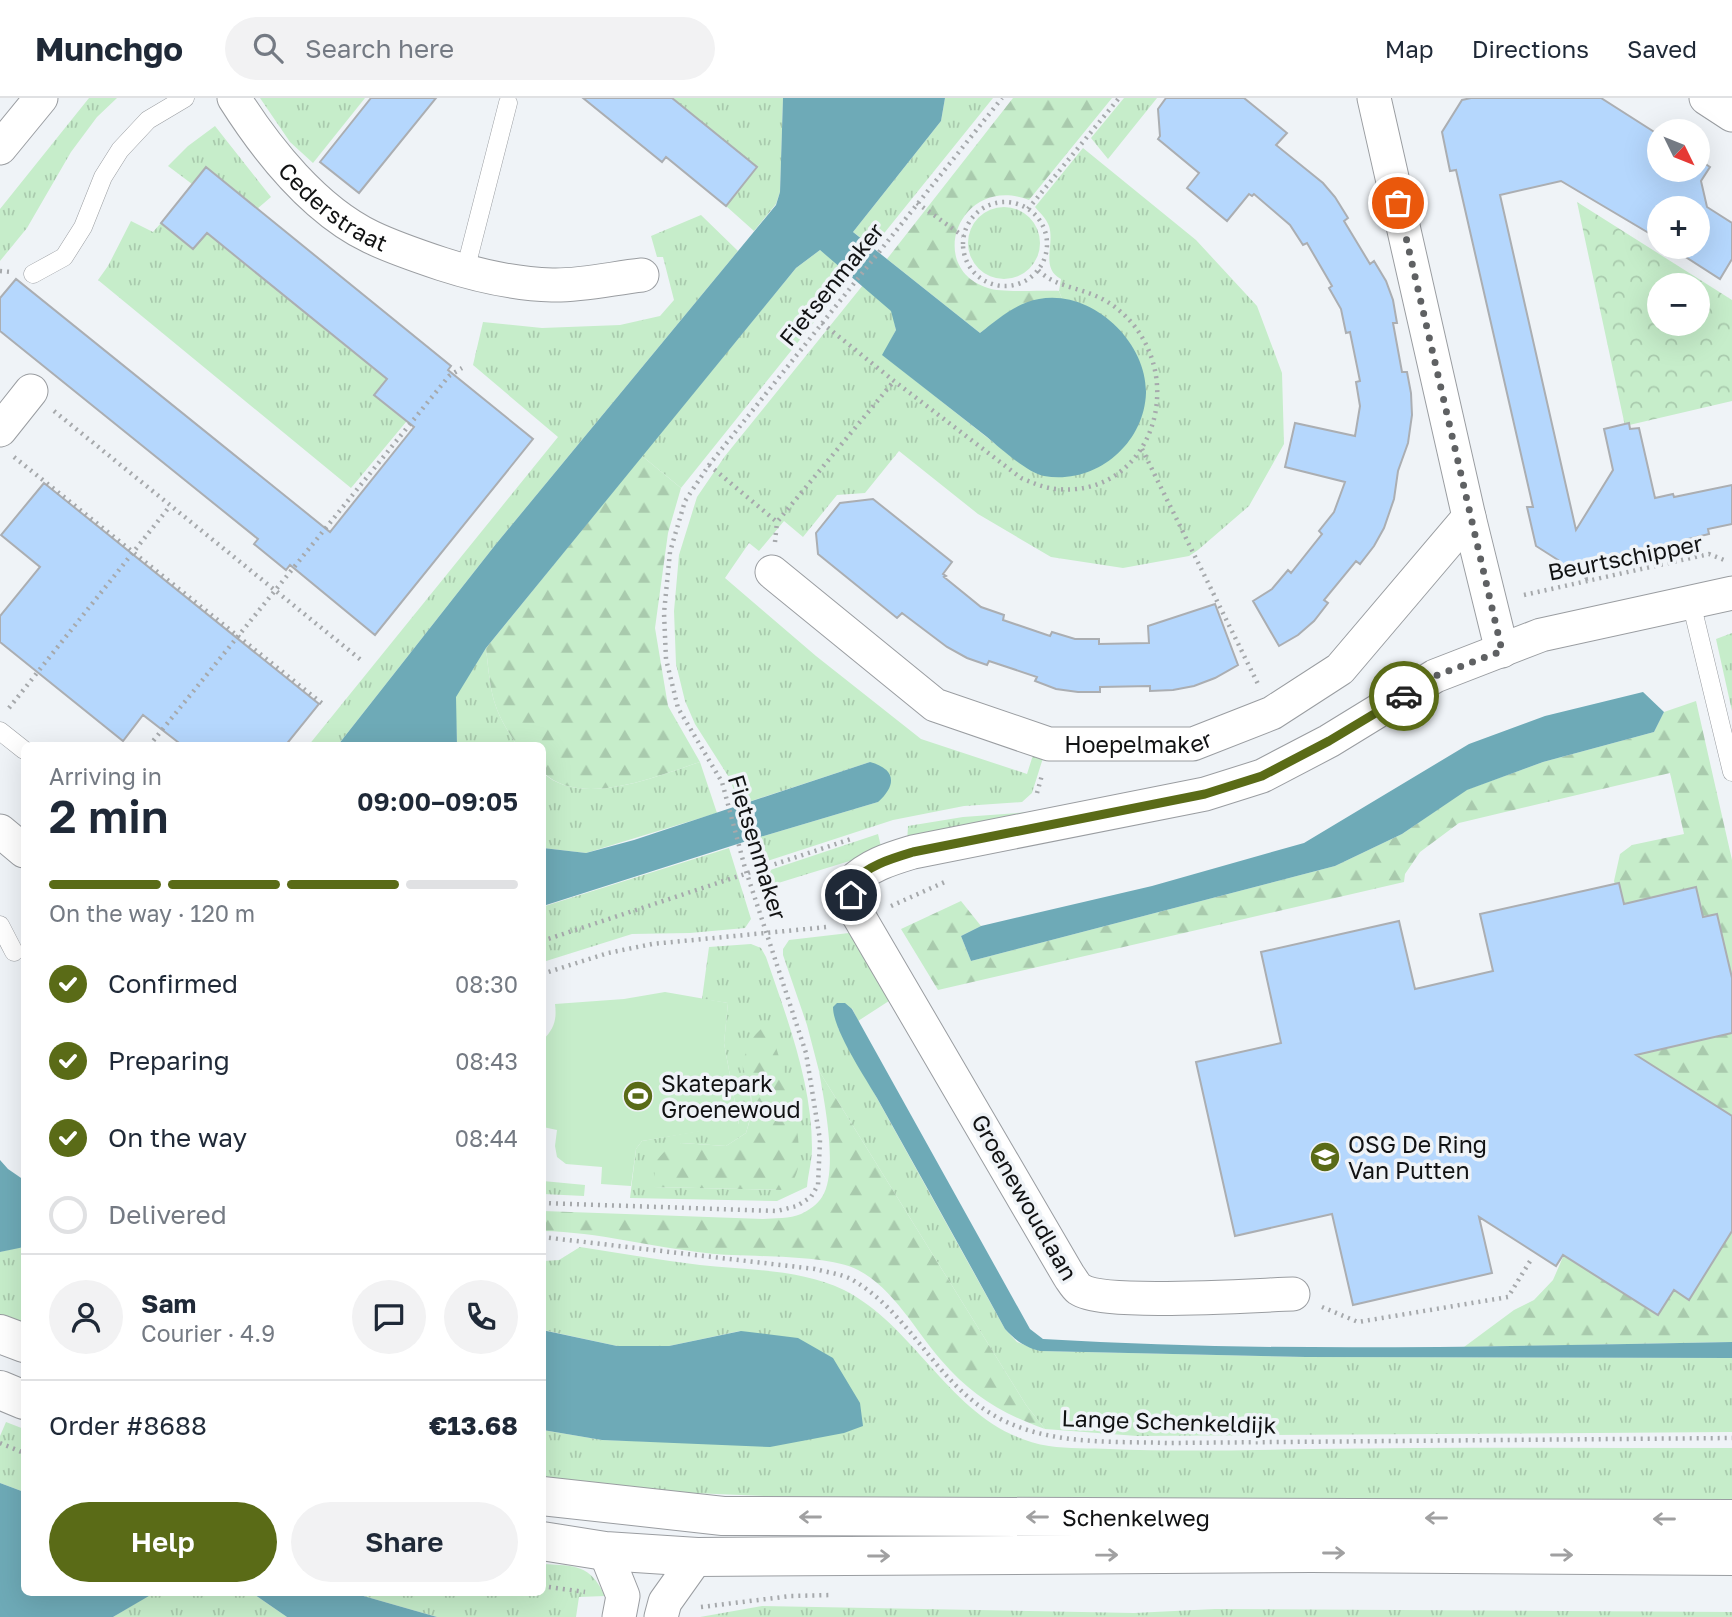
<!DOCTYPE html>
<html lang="en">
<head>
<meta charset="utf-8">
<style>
	body { margin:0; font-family:"Golos Text",sans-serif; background:#f2f2f3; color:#1f2937; height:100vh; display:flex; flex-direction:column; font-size:26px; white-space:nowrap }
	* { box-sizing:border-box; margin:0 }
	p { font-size:23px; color:#747a83 }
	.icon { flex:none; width:38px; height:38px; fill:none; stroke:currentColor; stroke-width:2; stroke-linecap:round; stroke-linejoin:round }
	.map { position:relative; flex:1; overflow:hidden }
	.drawer { position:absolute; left:21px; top:644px; width:525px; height:854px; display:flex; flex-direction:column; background:#fff; border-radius:10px; box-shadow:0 7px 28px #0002 }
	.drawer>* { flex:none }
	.needle { width:46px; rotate:133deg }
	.buttons { position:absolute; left:1647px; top:21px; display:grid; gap:14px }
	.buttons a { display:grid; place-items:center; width:63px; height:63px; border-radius:50%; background:#fff; box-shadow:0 7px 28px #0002; font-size:35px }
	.pin { position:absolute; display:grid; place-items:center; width:60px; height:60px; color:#fff; margin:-30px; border:4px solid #fff; border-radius:50%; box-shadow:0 2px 7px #0007 }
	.courier { position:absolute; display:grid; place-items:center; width:70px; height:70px; margin:-35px; border:5px solid #5a6b17; border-radius:50%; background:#fff; color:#222; box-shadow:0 2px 9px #0007 }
	.headline em { font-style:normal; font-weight:600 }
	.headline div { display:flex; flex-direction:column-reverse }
	.headline { display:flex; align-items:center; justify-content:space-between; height:119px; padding:0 28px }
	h1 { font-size:46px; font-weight:600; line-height:52px }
	.bar { display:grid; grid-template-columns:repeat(4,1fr); gap:10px 7px; align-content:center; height:84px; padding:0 28px }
	.bar i { height:9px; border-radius:5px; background:#e0e1e3 }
	.bar .current { background:#5a6b17 }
	.bar p { grid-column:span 4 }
	.line { display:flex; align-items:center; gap:18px; padding:0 28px; border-top:2px solid #e0e1e3 }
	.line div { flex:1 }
	.round { display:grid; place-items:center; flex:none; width:74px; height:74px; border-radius:37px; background:#f2f2f3 }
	ol { padding:0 28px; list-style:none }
	li { display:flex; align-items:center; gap:21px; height:77px }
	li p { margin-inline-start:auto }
	li .icon { padding:7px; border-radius:50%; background:#5a6b17; color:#fff; stroke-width:4 }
	li:last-child { color:#747a83 }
	li i { width:38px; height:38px; border:4px solid #e0e1e3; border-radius:50% }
	.cta { display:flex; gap:14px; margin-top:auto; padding:14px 28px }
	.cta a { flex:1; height:80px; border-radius:42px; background:#5a6b17; color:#fff; font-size:28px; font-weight:600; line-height:80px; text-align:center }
	.cta a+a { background:#f2f2f3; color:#1f2937 }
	header { display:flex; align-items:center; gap:42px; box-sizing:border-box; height:98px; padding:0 35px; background:#fff; border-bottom:2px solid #e0e1e3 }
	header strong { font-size:33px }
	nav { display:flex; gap:38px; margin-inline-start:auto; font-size:24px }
	.search { width:490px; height:63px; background:#f2f2f3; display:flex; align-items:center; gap:18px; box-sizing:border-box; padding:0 24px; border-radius:38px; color:#747a83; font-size:26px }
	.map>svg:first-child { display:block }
	.grass { fill:url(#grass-tufts); fill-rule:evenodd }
	.forest { fill:url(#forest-firs) }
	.park { fill:url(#park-crowns); fill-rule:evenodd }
	.pitch { fill:#c6edca }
	.water { fill:#6eaab7 }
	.building { fill:#b5d7fd; stroke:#abaeb2; stroke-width:2 }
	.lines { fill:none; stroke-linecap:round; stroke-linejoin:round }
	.lane-casing { stroke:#9a9da1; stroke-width:19 }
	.street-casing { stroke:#9a9da1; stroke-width:35 }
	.secondary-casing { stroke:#9a9da1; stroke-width:40 }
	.path { stroke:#a6a9ac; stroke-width:4.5; stroke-dasharray:2 5; stroke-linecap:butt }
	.lane { stroke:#fff; stroke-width:18 }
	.street { stroke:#fff; stroke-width:33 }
	.secondary { stroke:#fff; stroke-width:38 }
	.oneway { stroke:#a0a0a1 }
	.done { stroke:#5f6163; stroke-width:7; stroke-dasharray:0 12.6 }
	.route { stroke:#5a6b17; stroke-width:9 }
	.labels { text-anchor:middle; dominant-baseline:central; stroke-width:7; stroke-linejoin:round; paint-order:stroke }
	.street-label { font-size:23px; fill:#111213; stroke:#eff3f7 }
	.poi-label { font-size:23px; fill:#111213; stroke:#eff3f7; text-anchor:start }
</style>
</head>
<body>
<header>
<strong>Munchgo</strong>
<div class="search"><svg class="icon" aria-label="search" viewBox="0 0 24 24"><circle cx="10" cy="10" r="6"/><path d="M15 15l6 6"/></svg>Search here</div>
<nav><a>Map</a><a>Directions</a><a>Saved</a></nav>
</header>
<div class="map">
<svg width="1732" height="1519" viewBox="0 0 1732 1519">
	<defs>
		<pattern id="grass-tufts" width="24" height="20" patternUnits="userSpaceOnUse" patternTransform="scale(1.75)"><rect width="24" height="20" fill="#c6edca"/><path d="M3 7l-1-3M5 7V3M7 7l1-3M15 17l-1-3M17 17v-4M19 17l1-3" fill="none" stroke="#a9caad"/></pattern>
		<pattern id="forest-firs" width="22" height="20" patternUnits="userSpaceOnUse" patternTransform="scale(1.75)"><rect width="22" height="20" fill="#c6edca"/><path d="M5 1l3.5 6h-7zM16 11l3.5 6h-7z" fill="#a9caad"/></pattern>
		<pattern id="park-crowns" width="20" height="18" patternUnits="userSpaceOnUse" patternTransform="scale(1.75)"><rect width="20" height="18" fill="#c6edca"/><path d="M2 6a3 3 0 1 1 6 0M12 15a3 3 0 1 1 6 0" fill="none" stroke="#a9caad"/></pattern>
	</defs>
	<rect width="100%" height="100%" fill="#eff3f7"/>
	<path class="grass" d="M89 0H117L97 19 71 54 27 130 0 163V111Z
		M260 0H365L313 65 290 44Z
		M672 0H783L780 94 776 106 754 133 726 108 757 69Z
		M945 0H993L873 149 853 134 941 23Z
		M1124 0H1157L1108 61 1091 40Z
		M215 28 271 99 257 111 206 70 192 86 168 68 188 48Z
		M1083 50 1196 142 1257 208 1282 275 1284 346 1249 408 1198 452 1189 458 1123 470 1051 459 978 416 899 353 865 395 837 397 803 439 784 423 759 453 749 445 725 480 816 558 921 641 1027 676 1033 657 1043 660 1032 695 1022 704 964 708 893 722 758 766 750 742 878 704 870 664 739 707 730 681 695 626 685 603 676 566 674 513 679 457 697 399 725 358 863 187 892 213 896 232 883 257 1013 360 1077 204 1062 201 1059 193 1061 181C1040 170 1055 147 1049 128 1046 120 1040 115 1035 109Z
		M968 145a36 36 0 1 1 72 0a36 36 0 1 1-72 0Z
		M701 117 738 153 496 446 338 647 308 648 558 339 473 267 483 224 542 230 620 227 660 218 674 202 663 159H657L651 138Z
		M131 123 153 134 161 125 193 151 207 135 387 281 416 312 351 390 98 182 108 168Z
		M820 152 852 177 681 390 642 358 796 170Z
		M1732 535V613L1716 541Z
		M486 550C491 595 491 609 517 647H457L455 599Z
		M700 664 717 715 586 755 543 750 542 674C581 711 657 678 700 664Z
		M1030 714 907 745 908 728 963 719Z
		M878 736 882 753 759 791 755 777Z
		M729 750 751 821 745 830 690 835 632 836 543 864 542 809Z
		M849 835 856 838 892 901 858 923 852 910 838 930 1005 1231 1017 1244 1040 1253 1306 1259 1732 1260V1334L1137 1338 1045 1331 1026 1307 819 973 807 927 783 857V851L789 842Z
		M751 846 761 850 766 859C787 920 812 985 812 1050 812 1063 808 1076 807 1089L777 1103 630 1100 636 1051 642 1043 739 1026 724 945 728 905 702 901 709 849ZM742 966 781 1092 654 1089 681 1045 726 1048 746 1035C755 1007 751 993 742 966Z
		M543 1083 585 1087 584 1098 543 1096Z
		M580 1149C620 1155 660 1162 700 1167 747 1172 801 1171 844 1192 921 1231 955 1333 1049 1348 1068 1351 1090 1350 1110 1351 1177 1354 1244 1352 1311 1351 1451 1349 1592 1350 1732 1350V1404L813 1400 621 1392 543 1381V1332L602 1342 667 1344 740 1233 669 1248H617L543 1232V1163L559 1162Z
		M16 1150V1225L24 1224V1230L0 1218V1154Z
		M6 1324 24 1331V1394L0 1385V1338Z
		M543 1466C575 1468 590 1466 605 1498L579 1499 576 1519H437L353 1495 542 1494Z
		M154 1494 252 1495 287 1519H113Z
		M762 1508 1134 1515 1215 1511 1732 1514V1519H700Z"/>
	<path class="forest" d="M1013 0H1112L1029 102C960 75 924 170 988 190 1001 195 1043 192 1059 193L1062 201C1023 201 1010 212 980 235L887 161Z
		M642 358 681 390 668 435 655 530 668 608 700 664C657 678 580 711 543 674L542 648 517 647C491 609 491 595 486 550Z
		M1696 603 1732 762V1023L1616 950 1648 917 1614 783 1620 756 1632 747 1684 736 1670 675 1459 725 1420 754 1405 776 1404 784 938 892 901 831 961 803 981 828 961 838 971 863 1335 768 1402 736 1466 692 1543 664 1654 634 1664 614Z
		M768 924C778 957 812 1051 794 1081 791 1085 785 1088 781 1092L654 1089 655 1064 665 1053 681 1045 726 1048 746 1035 752 1015 751 994 742 966 750 942Z
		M819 973 1026 1307 1045 1331C1002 1316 971 1297 941 1262 915 1232 894 1191 858 1172 825 1155 745 1160 706 1155 651 1149 598 1134 543 1133V1113L763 1121C774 1120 790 1121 801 1116 809 1112 818 1106 822 1099 839 1073 824 1003 819 973Z
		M1732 1088V1244L1464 1249 1514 1212 1534 1202 1553 1182 1566 1152Z
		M24 1149V1224L16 1226V1150Z"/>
	<path class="park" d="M1577 104 1732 202V303L1625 328ZM1659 187H1698V226H1659Z"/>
	<path class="pitch" d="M665 894 728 905 724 945 739 1027 642 1043 636 1051 631 1088 601 1086 602 1069 566 1066 557 1059 555 1048 557 1032 543 1029V942C554 931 557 922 555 906L624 901Z"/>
	<path class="water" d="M783 0H945L941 23 853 134 980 235C998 221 1016 205 1039 201 1091 191 1147 243 1146 295 1144 347 1095 387 1044 378 1028 375 1000 350 987 339 952 312 917 284 882 257L896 232 891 213 820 152 796 170 486 550 456 599 457 647H338L496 446 776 107 780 94Z
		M1643 594 1664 614 1654 634 1543 664 1467 692 1402 736 1335 768 971 863 961 838 981 828 1152 788 1304 745 1469 646 1545 618Z
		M870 664C896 671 897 687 878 704L750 742 543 808V750L586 755 634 742Z
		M837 905H845L852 911 1030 1231 1043 1241C1272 1255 1503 1248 1732 1244V1260L1306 1259 1040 1253C1025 1249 1016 1243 1005 1231 963 1154 920 1077 877 1000 865 979 833 932 833 909Z
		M0 1062 8 1071 24 1082V1149L0 1154Z
		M542 1232 617 1248H669L741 1233 798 1240 833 1260 860 1305 863 1328 844 1335 770 1349 602 1342 543 1332Z
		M0 1385 24 1394V1494L154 1495 113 1519H0Z
		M252 1495H353L437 1519H287Z"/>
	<path class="building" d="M371 0H436L359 95 320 64Z
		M583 0H672L757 69 726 108 666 59 662 64Z
		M1166 0H1244L1287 35 1276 47 1323 85 1335 99 1348 120 1344 123 1370 166 1374 163 1386 183 1393 202 1397 225H1393L1402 274H1407L1411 295 1412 317 1408 345 1398 373 1394 401 1384 430 1374 448 1360 466 1356 463 1324 502 1328 505 1314 523 1298 537 1279 548 1253 503 1272 491 1288 472 1291 475 1322 436 1319 433 1334 414 1345 384 1285 369 1295 325 1355 338 1360 308 1356 284 1360 283 1350 234 1346 235 1341 211 1329 190 1332 188 1307 145 1303 147 1290 127 1254 96 1252 98 1249 96 1227 123 1187 90 1199 75 1158 41 1160 38 1158 11Z
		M1471 0H1601L1659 37V72H1698V61L1710 69 1701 83 1707 109 1732 125V161L1720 181 1670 149H1698V110H1659V141L1561 83 1500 97 1576 432 1613 372 1604 331 1629 325 1630 331 1639 330 1655 400 1673 396 1674 399 1732 387V426L1708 431 1709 436 1684 442 1685 447 1631 459 1630 454 1584 465 1587 481 1568 468 1551 472 1558 462 1536 448 1527 409H1533L1456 72 1450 73 1442 34 1462 2Z
		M206 69 451 268 448 272 533 341 375 537 290 467 286 472 254 446 258 441 0 233V200L16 181 330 434 414 329 374 297 387 281 207 135 193 151 161 125Z
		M44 385 319 606 285 648H183L143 617 123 643 0 544V518L40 469 1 437Z
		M873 401 952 464 943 476 946 478 944 479 981 509 1004 517 1003 522 1050 538 1052 534 1075 541H1099V546L1149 545 1148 528 1215 506 1238 567 1215 580 1194 588 1173 592 1150 593V588L1100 589V594H1078L1056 591 1035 583 1037 579 989 563 987 567 967 560 947 549 902 515 897 520 818 456 816 435 840 405Z
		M1619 785 1624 806 1696 789 1703 819 1717 816 1732 880V935L1636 957 1732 1018V1133L1689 1202 1674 1192 1658 1217 1563 1157 1556 1168 1479 1119 1492 1175 1353 1207 1332 1116 1235 1138 1196 964 1281 945 1261 854 1399 823 1415 891 1493 873 1480 816Z"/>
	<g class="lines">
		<g class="lane-casing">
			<path id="lane" d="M465 173 508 5
				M33 176 64 159 83 129 103 79 120 52 148 22 185 0
				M1691 504 1732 674
				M0 633 24 652
				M0 827 14 854"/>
		</g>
		<g class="street-casing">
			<g id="street">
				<path id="s1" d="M234 0C267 52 315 112 371 139 394 150 418 158 442 166 476 177 515 186 552 187 580 188 614 180 642 177"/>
				<path d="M1374 0 1469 419 1502 553"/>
				<path d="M1706 0 1732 17"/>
				<path d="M0 50 41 0"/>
				<path d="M0 332 31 293"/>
				<path id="s2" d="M772 474 935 607 1049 646H1193L1272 615 1340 571 1469 419"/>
				<path d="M0 733 24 753"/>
				<path d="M1293 1196C1257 1197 1103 1208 1079 1191 1075 1188 1072 1182 1069 1178L854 810 851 797V785C869 767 890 761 913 754L1205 696 1262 678 1329 643 1435 578 1541 537 1732 495"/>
				<path d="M605 1453 623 1498 619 1519"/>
				<path d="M661 1519 665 1504 697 1459"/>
			</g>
		</g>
		<g class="secondary-casing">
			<g id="secondary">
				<path d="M0 1236 24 1245"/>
				<path d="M0 1292 24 1302"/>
				<path id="s3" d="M542 1398 723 1418 1732 1421"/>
				<path d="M542 1443 605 1453 697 1459 1311 1455 1732 1458"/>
			</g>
		</g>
		<path class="path" d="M963 146a42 42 0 1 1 84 0a42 42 0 1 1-84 0Z
			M917 105 963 138
			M1028 111 1119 0
			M0 173 11 174
			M822 225 894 283 1021 380C1033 385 1044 390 1057 391 1142 399 1183 302 1140 236 1130 220 1113 205 1096 198 1076 189 1054 188 1038 172
			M54 313 361 562
			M1142 351 1258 586
			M14 359 324 607
			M709 367 777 424 894 283
			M775 444 777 424
			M1524 497 1709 456 1724 462
			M9 610 170 408
			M149 648 449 278 462 270
			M1037 695 1042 677
			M891 808 947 783
			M542 843 851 741
			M542 876 608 855 652 846 827 829
			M542 1105 777 1113 797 1108 811 1099 818 1087 820 1042 806 955 745 770 722 684 678 610 666 561 664 515 670 454 685 403 709 367 1002 0
			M542 1139 815 1171C826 1174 841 1176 851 1181 908 1213 934 1281 990 1315 1043 1348 1109 1343 1168 1345L1732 1340
			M1322 1209 1358 1224 1508 1199 1532 1160
			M0 1345 24 1355
			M542 1488 585 1494
			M701 1509 791 1498 832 1497"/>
		<use href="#lane" class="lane"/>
		<use href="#street" class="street"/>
		<use href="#secondary" class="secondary"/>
	</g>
	<defs><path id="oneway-shaft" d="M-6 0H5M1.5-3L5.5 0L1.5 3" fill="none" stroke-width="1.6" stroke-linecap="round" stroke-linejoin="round" transform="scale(1.75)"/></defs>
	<g class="oneway">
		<use href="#oneway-shaft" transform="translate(810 1419) rotate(-180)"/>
		<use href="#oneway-shaft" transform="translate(1037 1419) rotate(-180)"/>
		<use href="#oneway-shaft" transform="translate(1436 1420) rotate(-180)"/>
		<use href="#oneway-shaft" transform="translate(1664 1421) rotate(-180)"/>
		<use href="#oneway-shaft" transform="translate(1334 1455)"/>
		<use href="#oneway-shaft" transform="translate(1107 1457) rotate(-1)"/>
		<use href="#oneway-shaft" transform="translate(1562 1457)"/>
		<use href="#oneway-shaft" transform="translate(879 1458)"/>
	</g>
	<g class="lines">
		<path class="done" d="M1398 105 1502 553 1435 578 1404 598"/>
		<path class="route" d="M851 797V785C869 767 890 761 913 754L1205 696 1262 678 1329 643 1404 598"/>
	</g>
	<defs>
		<g id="stadium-disc" transform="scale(1.575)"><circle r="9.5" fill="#5a6b17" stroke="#eff3f7"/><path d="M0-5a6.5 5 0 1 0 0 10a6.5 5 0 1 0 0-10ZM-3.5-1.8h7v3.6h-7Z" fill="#fff"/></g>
		<g id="school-disc" transform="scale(1.575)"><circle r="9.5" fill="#5a6b17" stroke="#eff3f7"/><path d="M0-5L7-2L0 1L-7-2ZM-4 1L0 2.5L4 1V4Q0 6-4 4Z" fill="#fff"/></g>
	</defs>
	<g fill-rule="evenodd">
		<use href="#stadium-disc" x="638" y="998"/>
		<use href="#school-disc" x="1325" y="1059"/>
	</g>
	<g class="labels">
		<g class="street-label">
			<text stroke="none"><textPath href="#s1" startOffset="149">Cederstraat</textPath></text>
			<text transform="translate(831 186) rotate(-51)">Fietsenmaker</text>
			<text transform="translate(1625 459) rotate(-11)">Beurtschipper</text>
			<text stroke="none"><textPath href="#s2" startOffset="420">Hoepelmaker</textPath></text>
			<text transform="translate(758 749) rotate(73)">Fietsenmaker</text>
			<text transform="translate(1025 1099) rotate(60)">Groenewoudlaan</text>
			<text transform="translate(1169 1323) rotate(2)">Lange Schenkeldijk</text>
			<text stroke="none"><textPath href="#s3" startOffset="595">Schenkelweg</textPath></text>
		</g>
		<g class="poi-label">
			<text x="661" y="985">Skatepark<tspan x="661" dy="26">Groenewoud</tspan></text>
			<text x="1348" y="1046">OSG De Ring<tspan x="1348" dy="26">Van Putten</tspan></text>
		</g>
	</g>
</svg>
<div class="buttons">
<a><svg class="needle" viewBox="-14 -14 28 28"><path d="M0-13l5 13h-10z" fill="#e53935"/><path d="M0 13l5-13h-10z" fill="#747a83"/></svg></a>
<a>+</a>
<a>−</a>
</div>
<div class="pin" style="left:1398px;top:105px;background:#ea580c"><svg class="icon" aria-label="bag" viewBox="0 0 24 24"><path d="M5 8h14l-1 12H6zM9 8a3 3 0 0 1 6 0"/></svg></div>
<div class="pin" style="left:851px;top:797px;background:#1f2937"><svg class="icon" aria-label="home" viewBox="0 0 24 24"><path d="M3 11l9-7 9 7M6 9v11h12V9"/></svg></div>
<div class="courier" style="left:1404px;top:598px"><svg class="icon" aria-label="car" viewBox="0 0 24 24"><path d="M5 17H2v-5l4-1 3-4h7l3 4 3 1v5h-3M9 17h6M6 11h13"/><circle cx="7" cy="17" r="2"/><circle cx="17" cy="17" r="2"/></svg></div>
<section class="drawer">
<div class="headline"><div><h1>2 min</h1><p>Arriving in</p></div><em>09:00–09:05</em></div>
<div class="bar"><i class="current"></i><i class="current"></i><i class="current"></i><i></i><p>On the way · 120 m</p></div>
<ol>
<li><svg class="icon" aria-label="check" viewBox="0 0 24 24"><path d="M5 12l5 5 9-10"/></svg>Confirmed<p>08:30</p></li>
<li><svg class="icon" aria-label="check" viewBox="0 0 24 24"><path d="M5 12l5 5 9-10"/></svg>Preparing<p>08:43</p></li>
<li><svg class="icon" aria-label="check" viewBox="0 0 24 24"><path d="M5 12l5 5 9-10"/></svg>On the way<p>08:44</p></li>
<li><i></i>Delivered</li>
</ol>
<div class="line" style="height:126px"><a class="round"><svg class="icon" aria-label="person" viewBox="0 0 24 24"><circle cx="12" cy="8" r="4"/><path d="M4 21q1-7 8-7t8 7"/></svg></a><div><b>Sam</b><p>Courier · 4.9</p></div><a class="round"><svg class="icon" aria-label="chat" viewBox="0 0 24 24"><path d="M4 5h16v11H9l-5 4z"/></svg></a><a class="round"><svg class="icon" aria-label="phone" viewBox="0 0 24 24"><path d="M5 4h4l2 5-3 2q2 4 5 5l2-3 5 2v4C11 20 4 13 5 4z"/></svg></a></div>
<div class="line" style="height:91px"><div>Order #8688</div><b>€13.68</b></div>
<div class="cta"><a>Help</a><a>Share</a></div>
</section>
</div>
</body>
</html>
